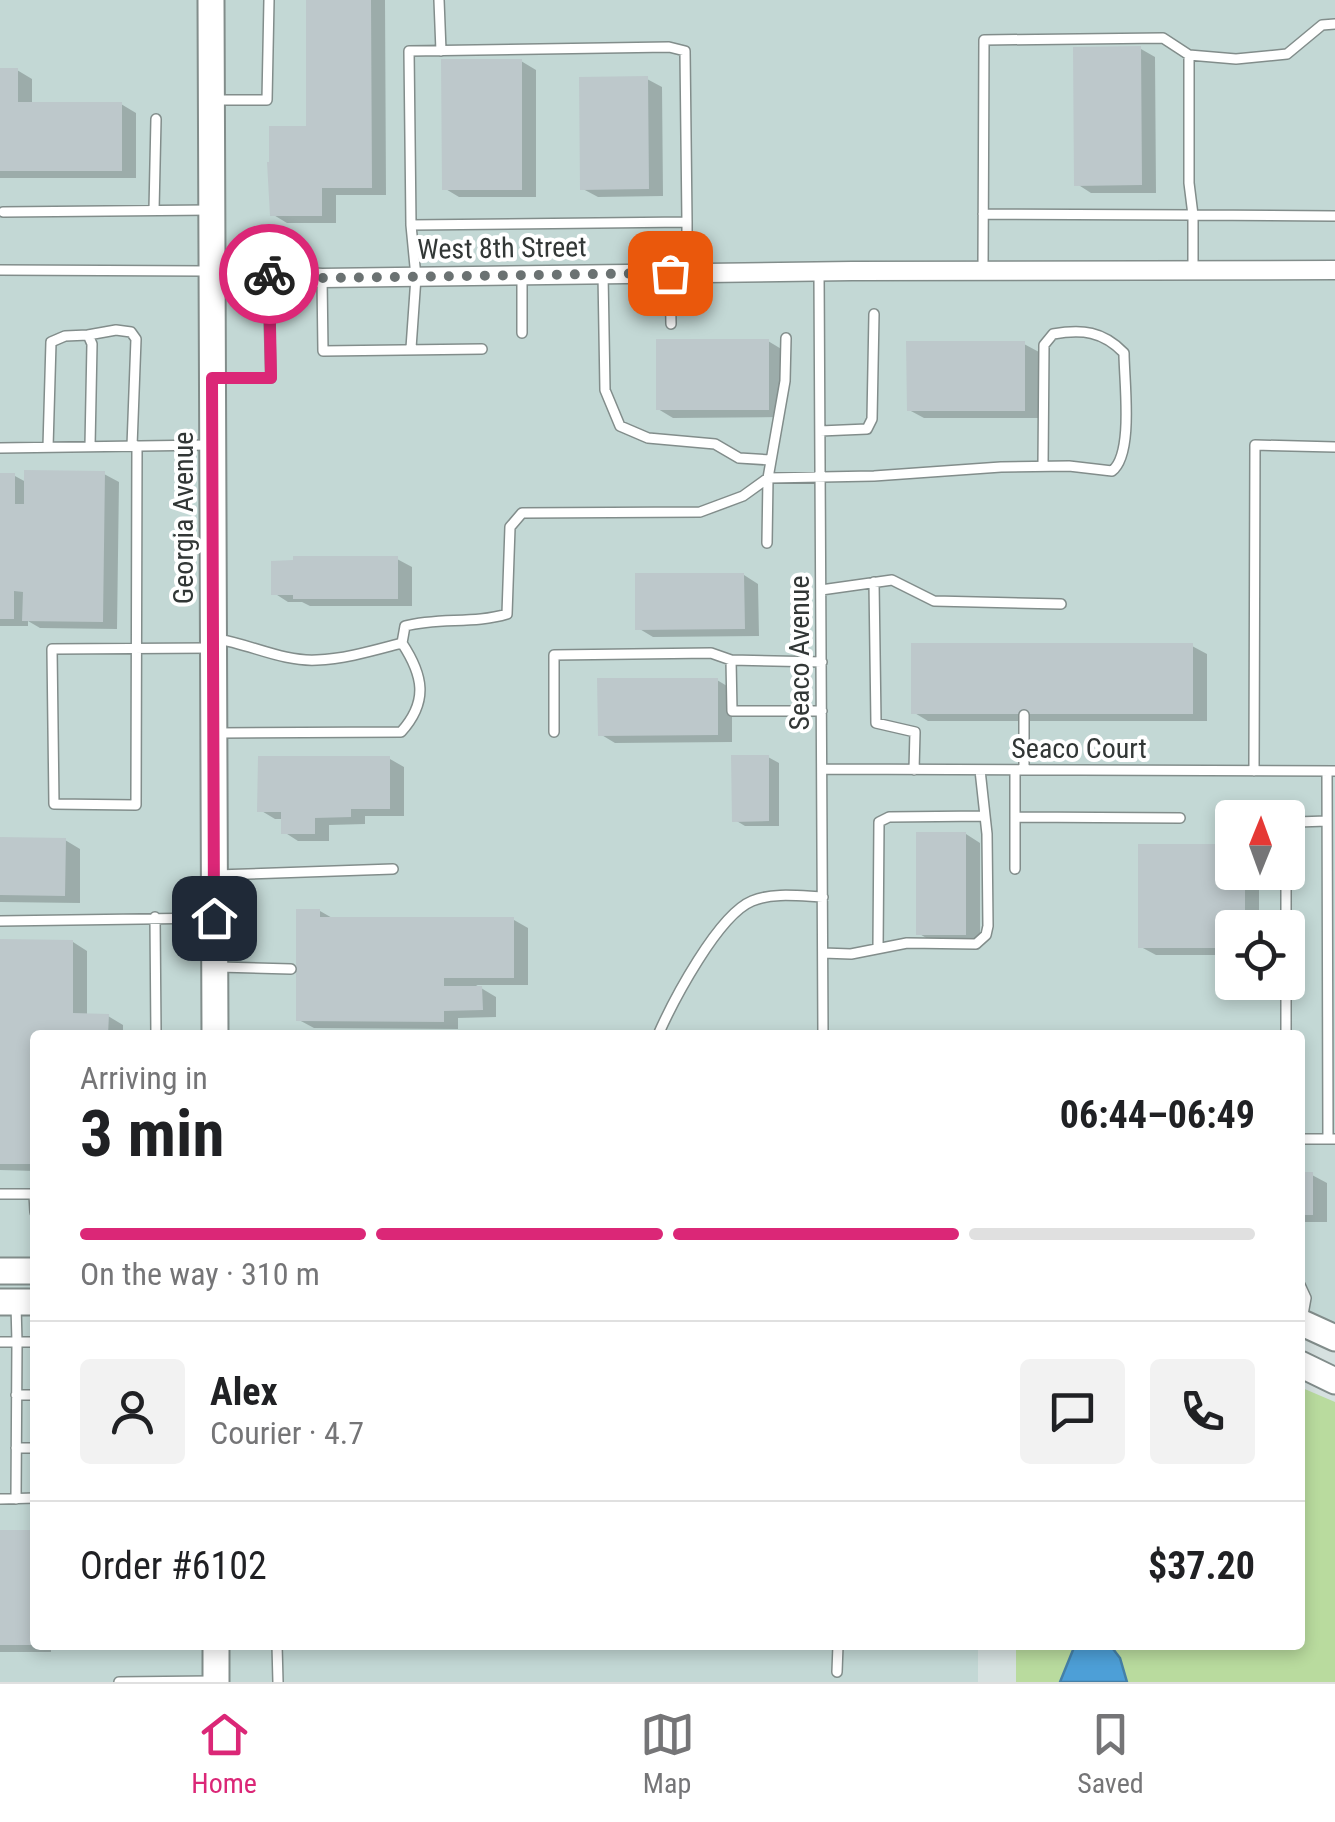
<!DOCTYPE html>
<html lang="en">
<head>
<meta charset="utf-8">
<style>
	body { margin:0; font-family:"Roboto Condensed",sans-serif; background:#f2f2f2; color:#202124; height:100vh; display:flex; flex-direction:column; font-size:38px; white-space:nowrap }
	* { box-sizing:border-box; margin:0 }
	p { font-size:32px; color:#757577 }
	.icon { flex:none; width:55px; height:55px; fill:none; stroke:currentColor; stroke-width:2; stroke-linecap:round; stroke-linejoin:round }
	.map { position:relative; flex:1; overflow:hidden }
	.side { position:absolute; left:30px; top:1030px; width:1275px; height:620px; display:flex; flex-direction:column; background:#fff; border-radius:10px; box-shadow:0 5px 15px #0003 }
	.side>* { flex:none }
	.needle { width:65px; rotate:1deg }
	.controls { position:absolute; left:1215px; top:800px; display:grid; gap:20px }
	.controls a { display:grid; place-items:center; width:90px; height:90px; border-radius:10px; background:#fff; box-shadow:0 5px 15px #0003; font-size:50px }
	.pin { position:absolute; display:grid; place-items:center; width:85px; height:85px; color:#fff; margin:-42px; border-radius:20px; box-shadow:0 5px 15px #0006 }
	.courier { position:absolute; display:grid; place-items:center; width:100px; height:100px; margin:-50px; border:8px solid #db2777; border-radius:50%; background:#fff; color:#222; box-shadow:0 2px 12px #0007 }
	.headline em { font-style:normal; font-weight:700 }
	.headline div { display:flex; flex-direction:column-reverse }
	.headline { display:flex; align-items:center; justify-content:space-between; height:170px; padding:0 50px }
	h1 { font-size:65px; font-weight:700; line-height:75px }
	.bar { display:grid; grid-template-columns:repeat(4,1fr); gap:15px 10px; align-content:center; height:120px; padding:0 50px }
	.bar i { height:12px; border-radius:8px; background:#e0e0e0 }
	.bar .selected { background:#db2777 }
	.bar p { grid-column:span 4 }
	.line { display:flex; align-items:center; gap:25px; padding:0 50px; border-top:2px solid #e0e0e0 }
	.line div { flex:1 }
	.round { display:grid; place-items:center; flex:none; width:105px; height:105px; border-radius:10px; background:#f2f2f2 }
	.menu { display:flex; justify-content:space-around; align-items:center; height:140px; border-top:2px solid #e0e0e0; background:#fff; font-size:28px; color:#757577 }
	.menu a { display:grid; justify-items:center; gap:5px }
	.menu .selected { color:#db2777 }
	.map>svg:first-child { display:block }
	.built { fill:#c3d8d5; fill-rule:evenodd }
	.green { fill:#b9db9e }
	.water { fill:#4d9fd7; stroke:#4580a7; stroke-width:2.5 }
	.shadow { fill:#0003 }
	.building { fill:#bdc8cb }
	.lines { fill:none; stroke-linecap:round; stroke-linejoin:round }
	.lane-casing { stroke:#828d8b; stroke-width:12 }
	.street-casing { stroke:#828d8b; stroke-width:21 }
	.secondary-casing { stroke:#828d8b; stroke-width:29 }
	.lane { stroke:#fff; stroke-width:9 }
	.street { stroke:#fff; stroke-width:18 }
	.secondary { stroke:#fff; stroke-width:25 }
	.done { stroke:#6b7272; stroke-width:10; stroke-dasharray:0 18 }
	.route { stroke:#db2777; stroke-width:12 }
	.labels { text-anchor:middle; dominant-baseline:central; stroke-width:8; stroke-linejoin:round; paint-order:stroke }
	.street-label { font-size:28px; fill:#323736; stroke:#fff }
</style>
</head>
<body>
<div class="map">
<svg width="1335" height="1682" viewBox="0 0 1335 1682">
	<rect width="100%" height="100%" fill="#d6e1e0"/>
	<path class="built" d="M0 0H1335V1323L1300 1308V1035H35V1645H978V1682H0ZM1232 818H1288V872H1232ZM1232 928H1288V982H1232Z"/>
	<path class="green" d="M1300 1387 1335 1402V1682H1016V1645H1300Z"/>
	<path class="water" d="M1075 1645H1110L1120 1658 1127 1682H1060Z"/>
	<path class="shadow" d="M308 0H385L386 195H336V223H287L272 214 309 129Z
		M1141 49 1155 57 1156 193H1091L1077 184Z
		M521 61 536 70V197H459L444 188Z
		M0 70H17L32 79V105L121 104 136 113V178H0Z
		M647 79 662 87 663 196 598 197 583 189Z
		M768 341 783 350V417L673 418 658 409Z
		M1024 344 1039 352V418H924L909 410Z
		M104 474 119 482 117 629 40 628 28 621V626H0V475L15 476 26 482Z
		M397 559 412 567V606H310L302 602H288L274 593Z
		M744 575 758 584 759 636 653 637 638 628Z
		M1192 646 1207 654V721H928L913 712Z
		M717 680 732 689V742L615 743 600 734Z
		M768 757 779 763V826H745L735 820Z
		M390 759 404 767V816H365V824L329 825V841H298L284 832V819H275L260 810Z
		M966 834 980 843V942H933L918 933Z
		M0 839 65 840 80 849V903L0 902Z
		M1232 846V872H1259V928H1232V955H1156L1141 947 1140 847Z
		M320 911 334 919 514 920 528 928V985H476L496 997V1017L458 1018V1029L314 1028 299 1020Z
		M0 941 73 942 87 951V1016H108L123 1025V1035H35V1171L0 1170Z
		M1300 1175H1312L1327 1183V1222H1300Z
		M0 1532H35V1645H51V1652H0Z"/>
	<path class="building" d="M306 0H371L372 188H322V216H270L267 162H269V126H306Z
		M1141 46 1142 185 1074 186 1073 47Z
		M441 59H522V190H442Z
		M0 68H18V102H122V171H0Z
		M648 76 649 189 580 190 579 77Z
		M656 339H769V410H656Z
		M906 341H1025V411H907Z
		M24 470 105 471 103 622 22 621 23 592 14 591V619H0V473H15V504H24Z
		M293 556H398V599H293V595H271V561L293 560Z
		M635 573H744L745 629 635 630Z
		M911 643H1193V714H911Z
		M597 678H718V735L598 736Z
		M731 755H769V821L732 822Z
		M258 756H390V809H351V817L315 818V834H281V812H257Z
		M916 832H966V935H916Z
		M0 837 66 838 65 896 0 895Z
		M1138 844H1232V872H1245V928H1232V948H1138Z
		M296 909H320V917H514V978H444V986H482L483 1010 444 1011V1022L296 1021Z
		M0 939 73 940V1013L109 1014 108 1035H35V1164H0Z
		M1300 1172H1313V1215H1300Z
		M0 1530H35V1645H0Z"/>
	<g class="lines">
		<g class="lane-casing">
			<path id="lane" d="M439 0 441 51
				M216 100H267L269 0
				M154 210 156 119
				M3 212 211 210
				M983 214 1193 215 1189 183V55
				M411 225 687 222V273
				M0 270 207 271
				M983 270 984 40 1163 38 1189 55 1236 59 1287 54 1322 25 1335 24
				M1193 270V215L1335 216
				M670 273 671 324
				M819 273 823 1035
				M603 274 605 390 620 426 648 438 715 444 739 458 770 460
				M522 275V333
				M322 278 323 351 482 349
				M88 335 116 330 131 332 136 339 132 446
				M411 348 416 277 411 225 409 51 669 47 685 51 687 222
				M215 378H271L268 274
				M820 431 867 429 872 419 874 314
				M137 446 136 805 54 804 52 649 210 648
				M48 447 51 342 65 336 88 335 92 344 90 446
				M0 448 210 445
				M767 543 768 478 785 381 786 338
				M874 582 876 723 915 732 914 770
				M821 590 892 580 934 601 1061 604
				M217 639C250 644 283 662 317 660 345 659 375 650 402 643L405 626C438 617 474 624 507 614L510 527 522 513 700 512 743 496 768 478 874 476 1001 467 1069 466 1112 471C1134 454 1124 381 1124 353 1103 331 1082 329 1053 334L1044 345 1043 466
				M731 660 732 711H822
				M554 732V655L711 653 731 660 822 662
				M219 733 401 732C429 701 423 675 402 643
				M823 769 1335 771
				M1015 770V869
				M1024 770V715
				M1254 771 1255 445 1335 447
				M1327 771 1328 1139H1335
				M1015 817 1180 818
				M1288 830 1297 822 1327 821
				M216 875 393 869
				M155 917 156 1035
				M0 921 211 918
				M1286 928V872
				M878 948 879 822 889 817 985 816
				M823 953 851 954 907 943 976 944 986 935 988 926 987 834 980 770
				M219 967 291 969
				M658 1035C673 1001 718 915 752 901 773 892 800 896 823 897
				M1286 1035V982
				M1300 1139H1328
				M0 1194H35
				M34 1194 35 1212
				M1300 1285 1306 1298 1302 1320
				M16 1305 17 1342H35
				M0 1342H17L16 1499
				M16 1395H35
				M16 1448H35
				M0 1499 35 1498
				M277 1645 278 1682
				M837 1672 838 1645
				M119 1682 211 1681"/>
		</g>
		<g class="street-casing">
			<path id="street" d="M212 271 322 278 852 271 1335 270"/>
		</g>
		<g class="secondary-casing">
			<path id="secondary" d="M211 0 215 1035
				M0 1271H35
				M0 1302H35
				M1300 1322 1335 1338
				M1300 1364 1335 1381
				M216 1645V1682"/>
		</g>
		<use href="#lane" class="lane"/>
		<use href="#street" class="street"/>
		<use href="#secondary" class="secondary"/>
	</g>
	<g class="lines">
		<path class="done" d="M269 274 322 278 670 273"/>
		<path class="route" d="M214 918 212 378H271L269 274"/>
	</g>
	<g class="labels">
		<g class="street-label">
			<text transform="translate(502 248) rotate(-1)">West 8th Street</text>
			<text transform="translate(183 518) rotate(-90)">Georgia Avenue</text>
			<text transform="translate(799 653) rotate(-90)">Seaco Avenue</text>
			<text x="1079" y="748">Seaco Court</text>
		</g>
	</g>
</svg>
<div class="controls">
<a><svg class="needle" viewBox="-14 -14 28 28"><path d="M0-13l5 13h-10z" fill="#e53935"/><path d="M0 13l5-13h-10z" fill="#757577"/></svg></a>
<a><svg class="icon" aria-label="locate" viewBox="0 0 24 24"><circle cx="12" cy="12" r="6"/><path d="M12 2v4M12 18v4M2 12h4M18 12h4"/></svg></a>
</div>
<div class="pin" style="left:670px;top:273px;background:#ea580c"><svg class="icon" aria-label="bag" viewBox="0 0 24 24"><path d="M5 8h14l-1 12H6zM9 8a3 3 0 0 1 6 0"/></svg></div>
<div class="pin" style="left:214px;top:918px;background:#1f2937"><svg class="icon" aria-label="home" viewBox="0 0 24 24"><path d="M3 11l9-7 9 7M6 9v11h12V9"/></svg></div>
<div class="courier" style="left:269px;top:274px"><svg class="icon" aria-label="bike" viewBox="0 0 24 24"><circle cx="6" cy="16" r="4"/><circle cx="18" cy="16" r="4"/><path d="M6 16l4-8h5l3 8M10 8l3 8H6M13 5h3"/></svg></div>
<section class="side">
<div class="headline"><div><h1>3 min</h1><p>Arriving in</p></div><em>06:44–06:49</em></div>
<div class="bar"><i class="selected"></i><i class="selected"></i><i class="selected"></i><i></i><p>On the way · 310 m</p></div>
<div class="line" style="height:180px"><a class="round"><svg class="icon" aria-label="person" viewBox="0 0 24 24"><circle cx="12" cy="8" r="4"/><path d="M4 21q1-7 8-7t8 7"/></svg></a><div><b>Alex</b><p>Courier · 4.7</p></div><a class="round"><svg class="icon" aria-label="chat" viewBox="0 0 24 24"><path d="M4 5h16v11H9l-5 4z"/></svg></a><a class="round"><svg class="icon" aria-label="phone" viewBox="0 0 24 24"><path d="M5 4h4l2 5-3 2q2 4 5 5l2-3 5 2v4C11 20 4 13 5 4z"/></svg></a></div>
<div class="line" style="height:130px"><div>Order #6102</div><b>$37.20</b></div>
</section>
</div>
<nav class="menu">
<a class="selected"><svg class="icon" aria-label="home" viewBox="0 0 24 24"><path d="M3 11l9-7 9 7M6 9v11h12V9"/></svg>Home</a>
<a><svg class="icon" aria-label="map" viewBox="0 0 24 24"><path d="M3 6l6-2 6 2 6-2v14l-6 2-6-2-6 2zM9 4v14M15 6v14"/></svg>Map</a>
<a><svg class="icon" aria-label="saved" viewBox="0 0 24 24"><path d="M7 4h10v16l-5-4-5 4z"/></svg>Saved</a>
</nav>
</body>
</html>
